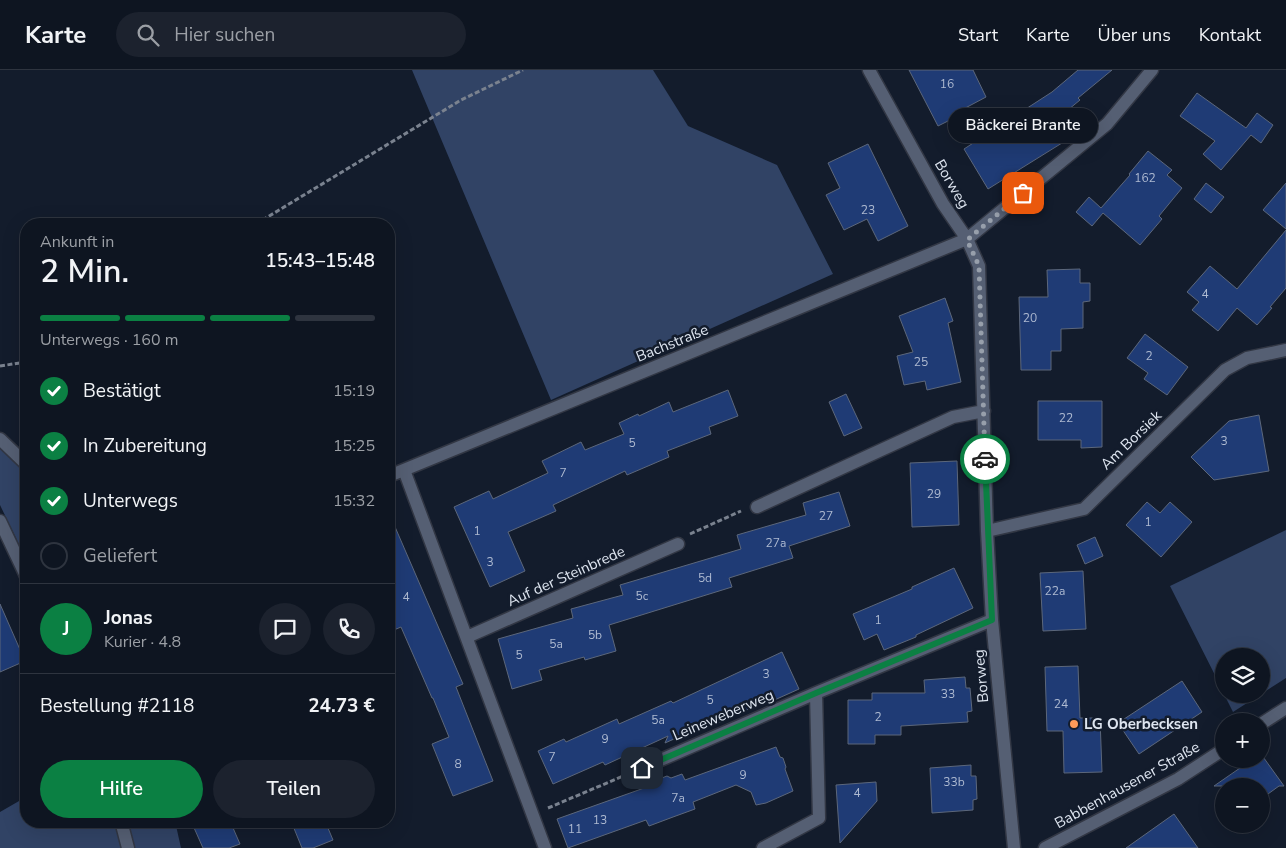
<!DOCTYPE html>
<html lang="de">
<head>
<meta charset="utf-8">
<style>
	body { margin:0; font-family:"Nunito Sans",sans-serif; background:#1c222e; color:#f1f3f6; height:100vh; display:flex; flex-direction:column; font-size:19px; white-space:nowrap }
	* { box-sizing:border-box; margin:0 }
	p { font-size:16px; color:#9b9fa5 }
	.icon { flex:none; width:28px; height:28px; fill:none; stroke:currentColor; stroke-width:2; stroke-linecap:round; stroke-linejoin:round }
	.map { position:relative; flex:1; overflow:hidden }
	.sheet { position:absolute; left:20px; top:148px; width:375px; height:610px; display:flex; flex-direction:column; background:#0e1521; border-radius:20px; box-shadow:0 5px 20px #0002,0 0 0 1px #2e343f }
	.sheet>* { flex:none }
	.controls { position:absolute; left:1215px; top:578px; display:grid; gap:10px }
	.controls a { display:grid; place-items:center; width:55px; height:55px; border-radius:50%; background:#0e1521; box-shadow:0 5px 20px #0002,0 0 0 1px #2e343f; font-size:25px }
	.pin { position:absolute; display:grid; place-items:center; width:42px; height:42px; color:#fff; margin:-21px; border-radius:10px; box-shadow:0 2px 8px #0006 }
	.courier { position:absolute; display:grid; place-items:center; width:50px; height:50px; margin:-25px; border:4px solid #0b8043; border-radius:50%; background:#fff; color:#222; box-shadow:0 1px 6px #0007 }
	.bubble { position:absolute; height:35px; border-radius:18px; background:#0e1521; box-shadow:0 5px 20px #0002,0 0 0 1px #2e343f; font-size:16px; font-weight:600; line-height:35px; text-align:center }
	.head em { font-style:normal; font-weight:600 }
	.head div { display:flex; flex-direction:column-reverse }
	.head { display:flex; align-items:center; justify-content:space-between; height:85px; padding:0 20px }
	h1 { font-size:32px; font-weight:600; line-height:38px }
	.bar { display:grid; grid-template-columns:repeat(4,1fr); gap:8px 5px; align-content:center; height:60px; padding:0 20px }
	.bar i { height:6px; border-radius:4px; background:#2e343f }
	.bar .on { background:#0b8043 }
	.bar p { grid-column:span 4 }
	.line { display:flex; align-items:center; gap:12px; padding:0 20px; border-top:1px solid #2e343f }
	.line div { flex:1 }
	.round { display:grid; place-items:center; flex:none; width:52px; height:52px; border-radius:26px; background:#1c222e }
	ol { padding:0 20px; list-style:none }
	li { display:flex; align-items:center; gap:15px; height:55px }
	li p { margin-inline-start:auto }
	li .icon { padding:5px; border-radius:50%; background:#0b8043; color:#fff; stroke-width:4 }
	li:last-child { color:#9b9fa5 }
	li i { width:28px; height:28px; border:2px solid #2e343f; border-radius:50% }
	.button { display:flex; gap:10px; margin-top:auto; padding:10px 20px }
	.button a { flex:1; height:58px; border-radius:30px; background:#0b8043; color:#fff; font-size:20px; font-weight:600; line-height:58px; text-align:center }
	.button a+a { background:#1c222e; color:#f1f3f6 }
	header { display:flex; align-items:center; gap:30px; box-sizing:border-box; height:70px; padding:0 25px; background:#0e1521; border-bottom:1px solid #2e343f }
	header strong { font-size:24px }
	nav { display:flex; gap:28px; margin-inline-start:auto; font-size:18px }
	.search { width:350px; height:45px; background:#1c222e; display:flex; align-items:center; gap:12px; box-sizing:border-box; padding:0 18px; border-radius:28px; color:#9b9fa5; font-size:19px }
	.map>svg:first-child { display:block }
	.green { fill:#314365 }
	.building { fill:#1f3b75; stroke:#5c677b }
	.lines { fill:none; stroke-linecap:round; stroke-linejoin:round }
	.minor-casing { stroke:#323744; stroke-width:15 }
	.path { stroke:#7a828f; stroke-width:3; stroke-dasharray:5 2.5; stroke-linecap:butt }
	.minor { stroke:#555f73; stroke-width:12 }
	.done { stroke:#979fab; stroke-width:5; stroke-dasharray:0 9 }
	.route { stroke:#0b8043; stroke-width:6 }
	.poi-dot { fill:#fe9b59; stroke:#131c2c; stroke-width:2 }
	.labels { text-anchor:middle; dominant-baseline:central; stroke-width:5; stroke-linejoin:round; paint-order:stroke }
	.number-label { font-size:12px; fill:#aebad1 }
	.street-label { font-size:15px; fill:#dee5f0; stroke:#131c2c }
	.poi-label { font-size:15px; font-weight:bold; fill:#dee5f0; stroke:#131c2c; text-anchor:start }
</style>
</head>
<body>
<header>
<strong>Karte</strong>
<div class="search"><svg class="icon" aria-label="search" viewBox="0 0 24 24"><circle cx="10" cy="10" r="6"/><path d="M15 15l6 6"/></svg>Hier suchen</div>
<nav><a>Start</a><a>Karte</a><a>Über uns</a><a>Kontakt</a></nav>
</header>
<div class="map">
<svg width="1286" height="778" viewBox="0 0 1286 778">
	<rect width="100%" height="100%" fill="#131c2c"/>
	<path class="green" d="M412 0H653L688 56 777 95 833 204 551 330Z
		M0 373 26 398V489L0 435Z
		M1286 460V608L1233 642 1224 624H1261V586H1224V623L1170 516Z
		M26 727V751H175L181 778H0V742Z"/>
	<path class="building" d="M909 0H973L986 27 954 44 956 47 938 56Z
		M1078 0H1112L1078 28 1080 30 1063 44 1074 61 1060 70 1062 73 988 119 964 79 1052 22Z
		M1197 23 1246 58 1257 43 1273 55 1261 73 1251 65 1221 100 1203 84 1215 71 1180 46Z
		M868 74 908 156 878 171 867 149 844 160 826 125 840 118 828 93Z
		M1148 81 1172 100 1167 105 1182 118 1159 146 1162 149 1140 175 1103 143 1092 156 1076 142 1089 127 1101 138 1130 105 1129 104Z
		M1206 113 1224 127 1211 143 1194 129Z
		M1286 113V159L1263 140Z
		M1286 160V218L1270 237 1272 238 1257 255 1237 238 1218 261 1192 240 1199 232 1187 222 1210 196 1237 219Z
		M1080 199V213H1090V231L1083 232V258L1061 259V281H1051V300H1021L1019 227H1048L1047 200Z
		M945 228 953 251 948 253 961 312 927 320 925 311 904 315 897 286 913 282 899 246Z
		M1145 264 1188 297 1167 325 1144 309 1148 303 1127 288Z
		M728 320 738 346 709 357 711 364 667 381 669 387 627 405 625 401 553 435 556 441 508 462 525 501 490 517 454 437 489 421 493 429 548 403 542 391 581 372 585 380 624 364 619 353 638 344 639 346 669 332 673 342Z
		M846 324 862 358 844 366 829 332Z
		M1038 331H1102V377L1081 378V370H1038Z
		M1259 345 1269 401 1214 410 1191 387 1229 351Z
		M957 391 959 455 912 457 910 393Z
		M839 422 850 456 789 476 793 488 729 508 732 517 609 555 616 581 585 590 584 587 539 600 542 610 512 619 498 569 573 548 571 539 623 525 620 515 741 479 737 465 806 445 803 433Z
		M1147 432 1160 443 1170 432 1192 452 1161 487 1126 455Z
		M389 443 463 614 456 617 493 711 453 726 432 674 449 667 433 628H432L401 557 389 562Z
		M1095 467 1103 486 1085 494 1077 475Z
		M954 498 973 538 916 565V567L884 580 877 564 864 570 853 544 912 519V517Z
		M1083 501 1086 559 1043 561 1040 503Z
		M0 534 25 591 0 602Z
		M782 582 799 619 770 632 769 630 713 655 712 652 665 673 668 666 605 695 603 692 553 714 538 681 564 669 566 672 617 649 619 654 671 631 673 633Z
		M1078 596 1080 648H1100L1102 702 1064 703 1063 661H1047L1045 597Z
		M965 607 966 618H970L972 641 967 642 968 652 901 656V665H875V674H848V630H872V623H925L924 610Z
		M1182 611 1202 642 1139 684 1118 653Z
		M776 677 780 687 783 688 786 697 785 699 793 721 766 733 756 735 751 722 736 715 693 732 695 739 673 747 649 756 646 750 568 778 557 749 647 717 649 713 667 706 671 708 682 704 685 710Z
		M1261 684 1284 716H1279L1261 729V716H1214L1253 689H1261Z
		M971 695V706H976L977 729 973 730V740L932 743 930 698Z
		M876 712 877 731 840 773 836 715Z
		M1174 744 1198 778H1126Z
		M191 751H230L240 774 229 778H203Z
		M291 751H325L333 770 313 778H302Z"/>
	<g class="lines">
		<g class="minor-casing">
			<path id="minor" d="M869 0 943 134 967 169 979 196 987 461 992 550 1014 778
				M0 369 26 394
				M404 400 545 778
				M389 406 967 169 1107 54 1152 0
				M757 437 953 347 984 341
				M0 451 26 506
				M987 461 1084 439 1225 300 1247 288 1286 280
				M467 567 678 474
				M1261 654 1286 638
				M642 698 816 623 992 550
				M121 751 128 778
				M763 778 819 748 816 623
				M1045 778 1178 709 1224 679"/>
		</g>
		<path class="path" d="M256 154 461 30 523 0
			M0 296 26 292
			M690 464 741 441
			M548 738 628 704"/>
		<use href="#minor" class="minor"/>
	</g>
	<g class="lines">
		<path class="done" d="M985 389 979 196 967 170 1023 123"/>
		<path class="route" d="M642 698 816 623 992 550 985 389"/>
	</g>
	<circle class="poi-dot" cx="1074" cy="654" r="5"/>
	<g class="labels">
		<g class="number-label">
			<text x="947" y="14">16</text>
			<text x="1145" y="108">162</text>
			<text x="868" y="140">23</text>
			<text x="1205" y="224">4</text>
			<text x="1030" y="248">20</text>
			<text x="1149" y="286">2</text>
			<text x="921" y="292">25</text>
			<text x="1066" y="348">22</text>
			<text x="1224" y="371">3</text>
			<text x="632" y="373">5</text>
			<text x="563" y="403">7</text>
			<text x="934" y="424">29</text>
			<text x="826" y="446">27</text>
			<text x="1148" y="452">1</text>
			<text x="477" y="461">1</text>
			<text x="776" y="473">27a</text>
			<text x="490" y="492">3</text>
			<text x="705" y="508">5d</text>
			<text x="1055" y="521">22a</text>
			<text x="642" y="526">5c</text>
			<text x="406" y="527">4</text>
			<text x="878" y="550">1</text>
			<text x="595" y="565">5b</text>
			<text x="556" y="574">5a</text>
			<text x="519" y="585">5</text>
			<text x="766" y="604">3</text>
			<text x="948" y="624">33</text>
			<text x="710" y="630">5</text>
			<text x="1061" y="634">24</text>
			<text x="878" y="647">2</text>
			<text x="658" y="650">5a</text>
			<text x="605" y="669">9</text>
			<text x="552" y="687">7</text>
			<text x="458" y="694">8</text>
			<text x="743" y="705">9</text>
			<text x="954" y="712">33b</text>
			<text x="857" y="723">4</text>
			<text x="678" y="728">7a</text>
			<text x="600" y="750">13</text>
			<text x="575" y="759">11</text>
		</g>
		<g class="street-label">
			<text transform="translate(952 114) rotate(60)">Borweg</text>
			<text transform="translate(672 273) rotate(-22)">Bachstraße</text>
			<text transform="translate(1131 370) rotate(-44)">Am Borsiek</text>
			<text transform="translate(566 506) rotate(-24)">Auf der Steinbrede</text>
			<text transform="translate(981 606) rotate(-95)">Borweg</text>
			<text transform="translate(723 645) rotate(-23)">Leineweberweg</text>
			<text transform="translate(1127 715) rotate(-29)">Babbenhausener Straße</text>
		</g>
		<g class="poi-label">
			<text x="1084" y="654">LG Oberbecksen</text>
		</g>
	</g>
</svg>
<div class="controls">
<a><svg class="icon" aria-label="layers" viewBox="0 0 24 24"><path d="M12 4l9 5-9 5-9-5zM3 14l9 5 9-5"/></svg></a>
<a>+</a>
<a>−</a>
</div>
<div class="pin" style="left:1023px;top:123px;background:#ea580c"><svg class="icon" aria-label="bag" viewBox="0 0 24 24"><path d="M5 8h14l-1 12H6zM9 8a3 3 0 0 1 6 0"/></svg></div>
<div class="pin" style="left:642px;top:698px;background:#1f2937"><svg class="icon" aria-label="home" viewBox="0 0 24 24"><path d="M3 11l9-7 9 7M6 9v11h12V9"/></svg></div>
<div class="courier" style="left:985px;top:389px"><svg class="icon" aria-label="car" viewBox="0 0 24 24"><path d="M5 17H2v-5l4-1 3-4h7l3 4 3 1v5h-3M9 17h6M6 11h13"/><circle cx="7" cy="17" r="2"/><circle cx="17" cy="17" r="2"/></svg></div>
<div class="bubble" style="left:948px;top:38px;width:150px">Bäckerei Brante</div>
<section class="sheet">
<div class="head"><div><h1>2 Min.</h1><p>Ankunft in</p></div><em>15:43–15:48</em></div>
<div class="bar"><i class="on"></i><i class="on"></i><i class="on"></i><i></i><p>Unterwegs · 160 m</p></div>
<ol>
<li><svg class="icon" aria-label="check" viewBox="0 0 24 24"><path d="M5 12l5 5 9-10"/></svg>Bestätigt<p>15:19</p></li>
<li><svg class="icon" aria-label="check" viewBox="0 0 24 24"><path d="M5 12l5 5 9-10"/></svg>In Zubereitung<p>15:25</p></li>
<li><svg class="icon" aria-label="check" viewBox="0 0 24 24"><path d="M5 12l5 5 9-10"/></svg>Unterwegs<p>15:32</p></li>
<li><i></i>Geliefert</li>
</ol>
<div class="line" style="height:90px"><b class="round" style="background:#0b8043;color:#fff">J</b><div><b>Jonas</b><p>Kurier · 4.8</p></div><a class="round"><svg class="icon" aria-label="chat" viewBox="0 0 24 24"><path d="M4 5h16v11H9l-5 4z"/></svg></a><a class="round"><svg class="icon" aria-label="phone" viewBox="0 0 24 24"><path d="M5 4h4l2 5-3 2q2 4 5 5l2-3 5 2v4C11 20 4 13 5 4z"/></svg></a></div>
<div class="line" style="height:65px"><div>Bestellung #2118</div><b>24.73 €</b></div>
<div class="button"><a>Hilfe</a><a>Teilen</a></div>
</section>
</div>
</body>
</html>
